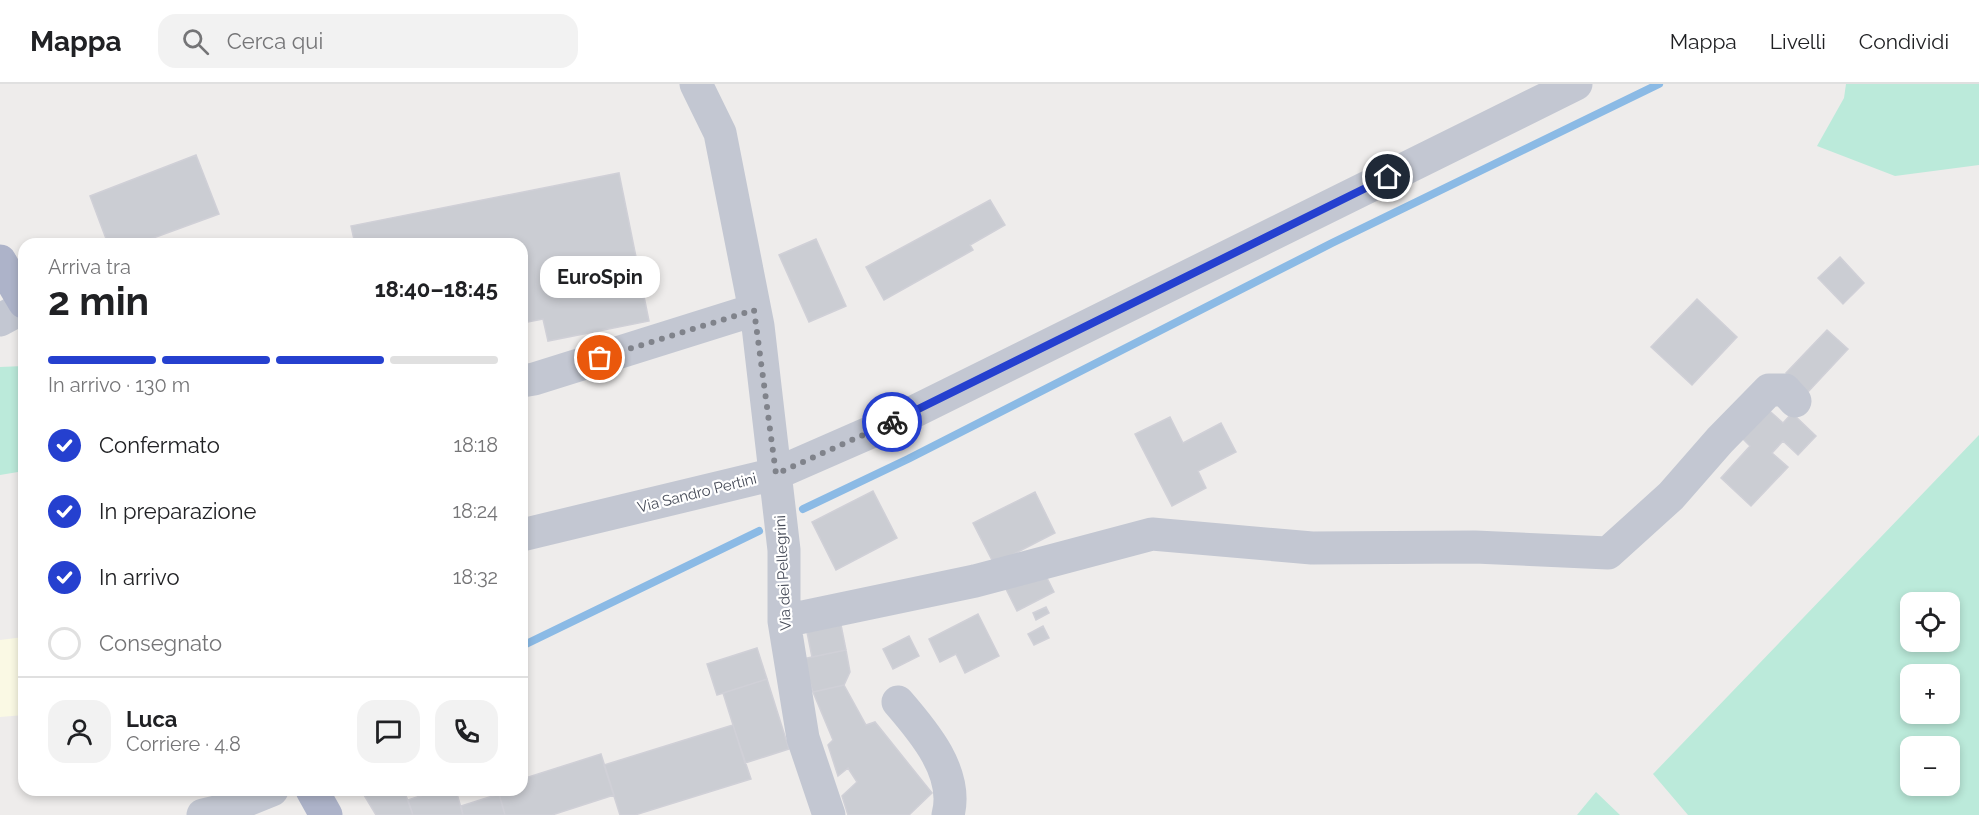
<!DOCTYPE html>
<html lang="it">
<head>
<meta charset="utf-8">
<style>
	body { margin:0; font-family:Raleway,sans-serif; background:#f2f2f2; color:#202124; height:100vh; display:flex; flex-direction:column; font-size:22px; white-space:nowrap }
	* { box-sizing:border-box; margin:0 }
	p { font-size:20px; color:#757577 }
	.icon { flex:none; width:33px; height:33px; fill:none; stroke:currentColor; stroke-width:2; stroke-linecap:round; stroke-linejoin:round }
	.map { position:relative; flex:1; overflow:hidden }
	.side { position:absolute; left:18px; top:154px; width:510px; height:558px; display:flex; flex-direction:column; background:#fff; border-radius:18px; box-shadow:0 3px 9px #0003 }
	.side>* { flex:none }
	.tools { position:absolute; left:1900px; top:508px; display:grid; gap:12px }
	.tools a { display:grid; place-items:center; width:60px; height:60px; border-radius:12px; background:#fff; box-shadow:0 3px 9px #0003; font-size:30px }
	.pin { position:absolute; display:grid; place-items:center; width:51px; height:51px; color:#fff; margin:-26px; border:3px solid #fff; border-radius:50%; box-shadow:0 2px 6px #0007 }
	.courier { position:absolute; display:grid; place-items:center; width:60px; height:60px; margin:-30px; border:4px solid #2540cf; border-radius:50%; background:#fff; color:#222; box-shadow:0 2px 8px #0007 }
	.bubble { position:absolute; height:42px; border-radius:18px; background:#fff; box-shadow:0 3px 9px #0003; font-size:20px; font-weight:700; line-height:42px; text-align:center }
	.overview em { font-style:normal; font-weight:700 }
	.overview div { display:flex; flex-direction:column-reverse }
	.overview { display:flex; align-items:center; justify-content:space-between; height:102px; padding:0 30px }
	h1 { font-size:39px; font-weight:700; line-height:45px }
	.bar { display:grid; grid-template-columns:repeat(4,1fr); gap:9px 6px; align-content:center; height:72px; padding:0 30px }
	.bar i { height:8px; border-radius:4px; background:#e0e0e0 }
	.bar .active { background:#2540cf }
	.bar p { grid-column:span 4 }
	.line { display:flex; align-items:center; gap:15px; padding:0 30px; border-top:2px solid #e0e0e0 }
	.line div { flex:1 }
	.round { display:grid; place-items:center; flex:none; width:63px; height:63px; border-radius:18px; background:#f2f2f2 }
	ol { padding:0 30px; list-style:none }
	li { display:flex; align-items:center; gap:18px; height:66px }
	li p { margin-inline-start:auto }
	li .icon { padding:6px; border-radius:50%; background:#2540cf; color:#fff; stroke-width:4 }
	li:last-child { color:#757577 }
	li i { width:33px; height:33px; border:3px solid #e0e0e0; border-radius:50% }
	header { display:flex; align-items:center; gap:36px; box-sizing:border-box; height:84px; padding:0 30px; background:#fff; border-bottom:2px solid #e0e0e0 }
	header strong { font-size:28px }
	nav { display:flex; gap:33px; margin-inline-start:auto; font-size:21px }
	.search { width:420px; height:54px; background:#f2f2f2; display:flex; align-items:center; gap:15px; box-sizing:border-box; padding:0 21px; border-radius:18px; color:#757577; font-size:22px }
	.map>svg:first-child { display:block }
	.commercial { fill:#faf9e4 }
	.green { fill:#bbeada; fill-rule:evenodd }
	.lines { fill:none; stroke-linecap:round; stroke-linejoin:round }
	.stream { stroke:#8bbae5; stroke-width:8 }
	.building { fill:#cbcdd3; stroke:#d0d0d7; stroke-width:1.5 }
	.minor { stroke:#c3c7d2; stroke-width:33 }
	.major { stroke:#adb3c9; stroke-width:33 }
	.done { stroke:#80838b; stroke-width:6; stroke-dasharray:0 10.8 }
	.route { stroke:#2540cf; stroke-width:8 }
	.labels { text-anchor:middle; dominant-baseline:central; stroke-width:4.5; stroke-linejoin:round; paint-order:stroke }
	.street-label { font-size:15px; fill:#454a57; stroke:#fff }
</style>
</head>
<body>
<header>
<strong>Mappa</strong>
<div class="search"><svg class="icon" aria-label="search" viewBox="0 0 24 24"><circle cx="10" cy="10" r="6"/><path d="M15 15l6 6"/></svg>Cerca qui</div>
<nav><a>Mappa</a><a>Livelli</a><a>Condividi</a></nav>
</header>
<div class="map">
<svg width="1979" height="731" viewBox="0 0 1979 731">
	<rect width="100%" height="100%" fill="#eeeceb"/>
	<path class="commercial" d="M24 553V631L0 633V556Z"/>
	<path class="green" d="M1846 0H1979V81L1895 92 1817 62 1844 14Z
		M24 282V387L0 391V283Z
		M1979 351V731H1688L1653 690ZM1911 519H1950V558H1911ZM1911 591H1950V630H1911ZM1911 663H1950V702H1911Z
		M1596 708 1620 731H1577Z"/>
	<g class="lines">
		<path class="stream" d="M803 425 908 375 1332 159 1659 0
			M522 562 759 447"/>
	</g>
	<path class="building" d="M196 71 219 130 137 160H108L90 112Z
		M619 89 649 237 548 257 543 235 522 239V160H355L351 142Z
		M990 116 1005 141 970 161 973 166 884 216 866 183Z
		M816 155 846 222 809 238 779 171Z
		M1840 173 1864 199 1843 220 1818 194Z
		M1697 215 1737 253 1692 301 1651 263Z
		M1827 246 1848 265 1807 309 1786 289Z
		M1764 322 1783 339 1792 329 1816 352 1798 371 1783 357 1772 369 1788 383 1751 422 1721 394 1750 362 1738 350Z
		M1170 333 1183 359 1221 339 1236 368 1198 387 1206 404 1172 422 1135 350Z
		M873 407 897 454 836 486 812 438Z
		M1035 408 1055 449 994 480 973 439Z
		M1043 486 1054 508 1017 527 1006 505Z
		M1046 523 1049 529 1036 536 1033 529Z
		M978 530 999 572 965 589 956 570 940 578 929 555Z
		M839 531 846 566 812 573 805 538Z
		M1043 542 1049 554 1034 561 1028 550Z
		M909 552 919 572 893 585 883 565Z
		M757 564 767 595 717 611 707 580Z
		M846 566 850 588 844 601 813 608 802 575Z
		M767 595 789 665 745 679 723 609Z
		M844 601 866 641 875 638 932 709 909 731H848L842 712 857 698 848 684 838 692 828 661 833 656 813 608Z
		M733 641 751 695 635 731H620L604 681Z
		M601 670 614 711 552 731H505L498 706H522V695Z
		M361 706H404L413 731H376Z
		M438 706H456L463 731H413L408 716Z
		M499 710 505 731H463L461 722Z"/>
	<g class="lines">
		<path class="minor" d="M696 0 720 49 758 242 784 466V537L803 654 829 731
			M0 236 24 223
			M522 297 534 295 754 226
			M522 451 775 390 887 341 1576 0
			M784 537 975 497 1152 450 1312 464 1475 463 1608 469 1671 412 1720 356 1769 306H1785L1795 317
			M898 618C924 648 959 689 948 731
			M203 731 220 727 272 706"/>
		<path class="major" d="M0 177 24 218
			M312 706 326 731"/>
	</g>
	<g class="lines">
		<path class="done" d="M600 274 754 226 776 390 892 338"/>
		<path class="route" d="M892 338 1388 93"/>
	</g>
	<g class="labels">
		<g class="street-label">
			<text transform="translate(697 409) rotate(-14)">Via Sandro Pertini</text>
			<text transform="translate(783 489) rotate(-93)">Via dei Pellegrini</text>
		</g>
	</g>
</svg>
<div class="tools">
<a><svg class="icon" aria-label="locate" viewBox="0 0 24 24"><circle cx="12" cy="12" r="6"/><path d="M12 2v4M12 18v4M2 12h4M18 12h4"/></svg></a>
<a>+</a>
<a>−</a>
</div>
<div class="pin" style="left:600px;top:274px;background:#ea580c"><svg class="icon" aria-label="bag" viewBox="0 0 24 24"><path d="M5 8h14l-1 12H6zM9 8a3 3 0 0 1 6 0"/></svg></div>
<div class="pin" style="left:1388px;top:93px;background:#1f2937"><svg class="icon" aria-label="home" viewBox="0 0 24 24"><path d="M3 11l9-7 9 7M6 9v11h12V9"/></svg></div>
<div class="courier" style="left:892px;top:338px"><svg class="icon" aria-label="bike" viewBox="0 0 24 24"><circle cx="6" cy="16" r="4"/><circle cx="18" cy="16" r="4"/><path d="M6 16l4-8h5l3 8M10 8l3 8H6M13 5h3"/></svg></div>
<div class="bubble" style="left:540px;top:172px;width:120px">EuroSpin</div>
<section class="side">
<div class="overview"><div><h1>2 min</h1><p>Arriva tra</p></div><em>18:40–18:45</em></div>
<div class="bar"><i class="active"></i><i class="active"></i><i class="active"></i><i></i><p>In arrivo · 130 m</p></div>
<ol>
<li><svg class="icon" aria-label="check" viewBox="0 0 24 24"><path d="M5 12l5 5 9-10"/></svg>Confermato<p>18:18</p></li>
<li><svg class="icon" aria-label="check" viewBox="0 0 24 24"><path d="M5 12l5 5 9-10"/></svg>In preparazione<p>18:24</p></li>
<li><svg class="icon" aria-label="check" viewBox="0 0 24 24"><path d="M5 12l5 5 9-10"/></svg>In arrivo<p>18:32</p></li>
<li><i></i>Consegnato</li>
</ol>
<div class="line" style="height:108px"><a class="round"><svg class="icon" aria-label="person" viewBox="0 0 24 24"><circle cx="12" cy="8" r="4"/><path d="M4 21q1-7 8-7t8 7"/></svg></a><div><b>Luca</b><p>Corriere · 4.8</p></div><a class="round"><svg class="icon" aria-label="chat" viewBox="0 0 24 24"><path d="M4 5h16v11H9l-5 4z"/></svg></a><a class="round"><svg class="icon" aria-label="phone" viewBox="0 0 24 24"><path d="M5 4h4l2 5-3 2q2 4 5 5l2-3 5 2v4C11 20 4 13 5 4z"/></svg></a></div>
</section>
</div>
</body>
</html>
